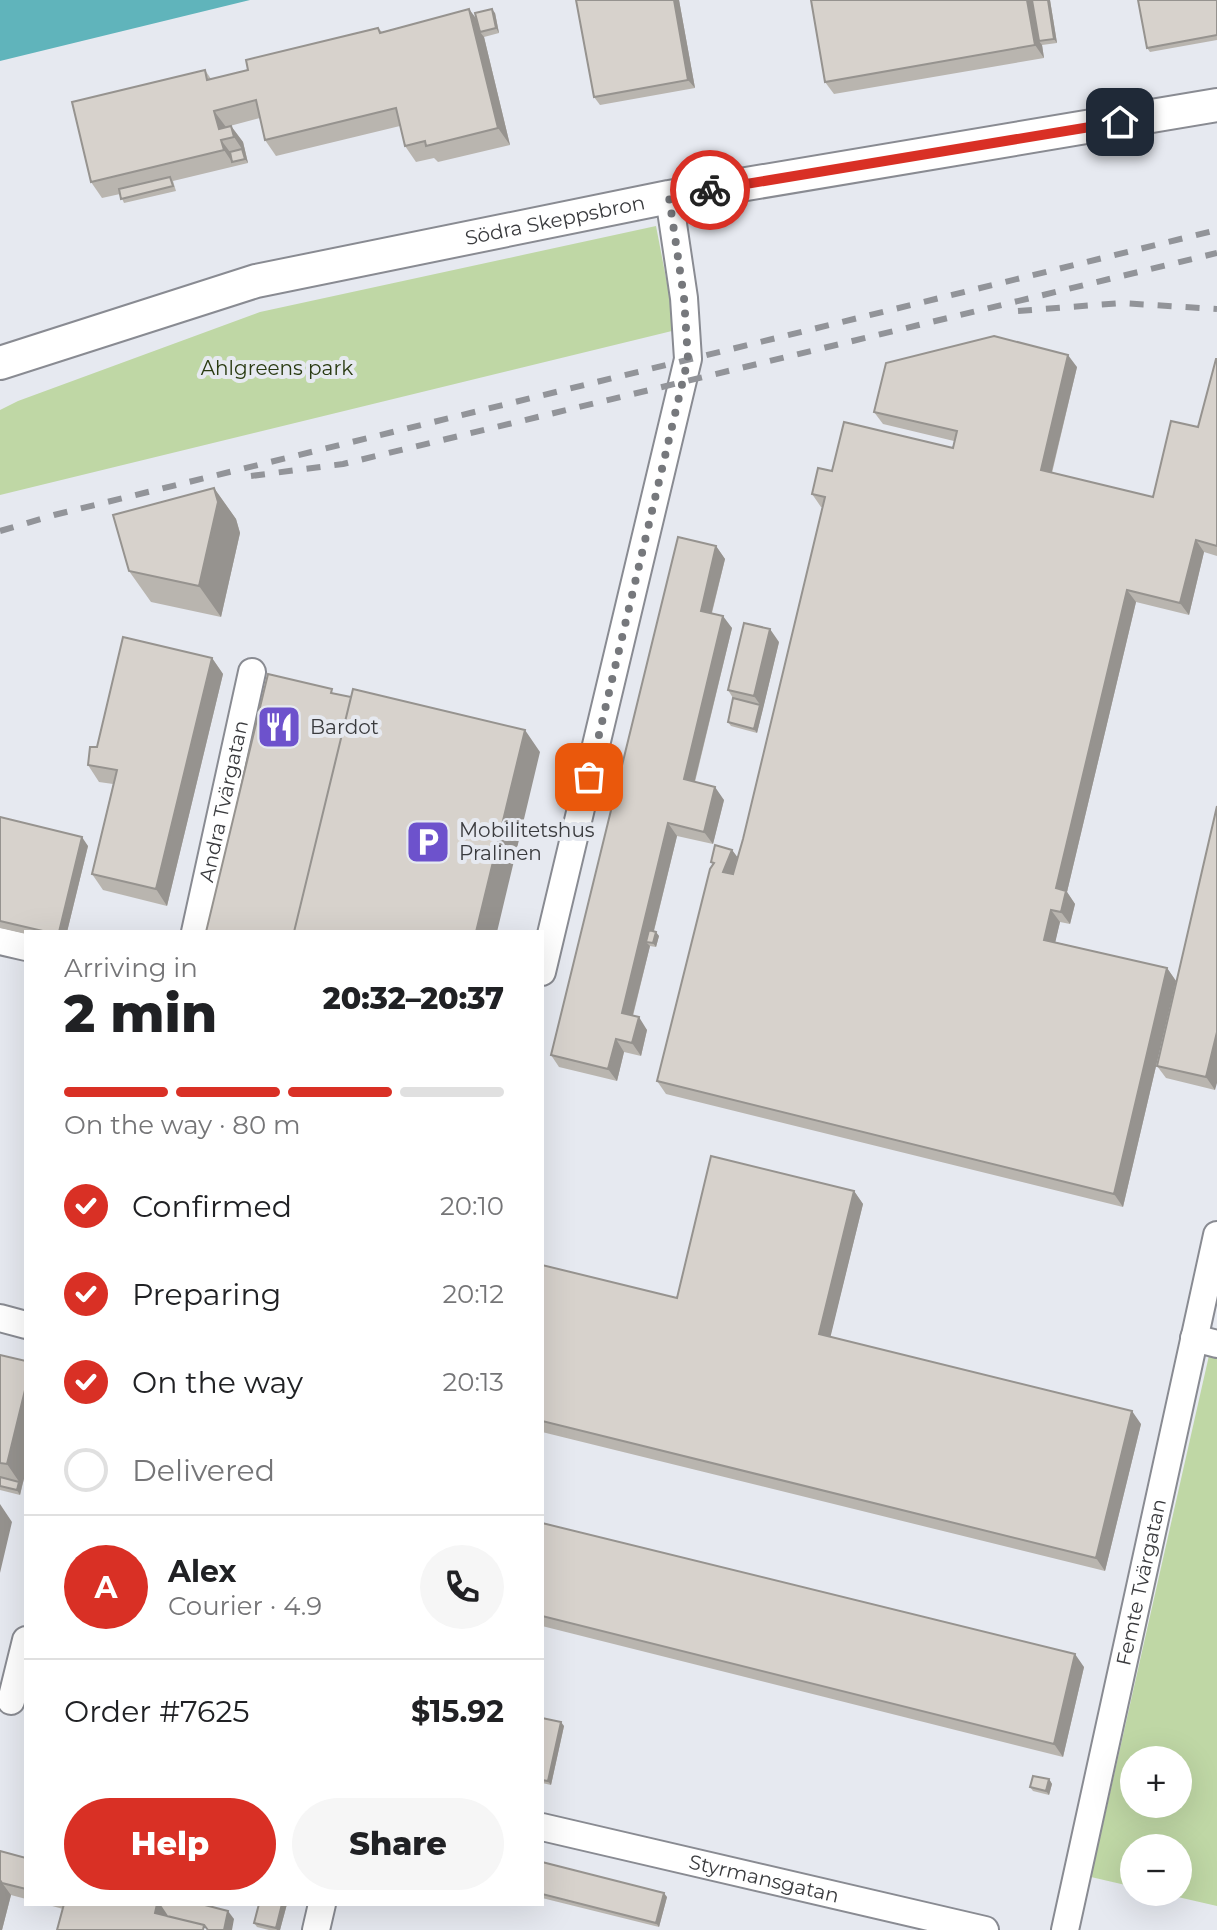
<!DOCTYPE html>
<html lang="en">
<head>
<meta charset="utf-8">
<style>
	body { margin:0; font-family:Montserrat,sans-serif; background:#f6f6f6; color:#202124; height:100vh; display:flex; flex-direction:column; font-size:30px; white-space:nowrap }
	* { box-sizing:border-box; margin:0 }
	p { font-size:26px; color:#757577 }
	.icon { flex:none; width:44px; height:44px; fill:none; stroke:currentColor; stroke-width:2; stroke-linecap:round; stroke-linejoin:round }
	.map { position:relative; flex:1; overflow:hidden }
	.drawer { position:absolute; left:24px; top:930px; width:520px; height:976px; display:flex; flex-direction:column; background:#fff; border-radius:0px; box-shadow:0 8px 32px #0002 }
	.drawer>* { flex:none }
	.fabs { position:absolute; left:1120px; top:1746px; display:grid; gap:16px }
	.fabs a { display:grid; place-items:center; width:72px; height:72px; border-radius:50%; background:#fff; box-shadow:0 8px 32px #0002; font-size:40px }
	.pin { position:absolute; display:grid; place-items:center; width:68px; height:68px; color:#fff; margin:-34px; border-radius:16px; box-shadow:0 4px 12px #0006 }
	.courier { position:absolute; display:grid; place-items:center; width:80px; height:80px; margin:-40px; border:6px solid #d93025; border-radius:50%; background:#fff; color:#222; box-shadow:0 2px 10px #0007 }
	.overview em { font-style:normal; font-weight:800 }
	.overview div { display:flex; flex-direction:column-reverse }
	.overview { display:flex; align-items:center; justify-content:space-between; height:136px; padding:0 40px }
	h1 { font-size:52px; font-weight:800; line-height:60px }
	.bar { display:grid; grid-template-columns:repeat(4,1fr); gap:12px 8px; align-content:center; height:96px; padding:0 40px }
	.bar i { height:10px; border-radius:6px; background:#e0e0e0 }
	.bar .selected { background:#d93025 }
	.bar p { grid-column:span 4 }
	.line { display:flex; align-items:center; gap:20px; padding:0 40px; border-top:2px solid #e0e0e0 }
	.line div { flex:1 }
	.round { display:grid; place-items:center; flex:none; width:84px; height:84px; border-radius:42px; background:#f6f6f6 }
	ol { padding:0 40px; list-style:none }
	li { display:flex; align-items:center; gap:24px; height:88px }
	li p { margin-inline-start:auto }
	li .icon { padding:8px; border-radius:50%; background:#d93025; color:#fff; stroke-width:4 }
	li:last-child { color:#757577 }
	li i { width:44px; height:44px; border:4px solid #e0e0e0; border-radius:50% }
	.action { display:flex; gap:16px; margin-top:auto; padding:16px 40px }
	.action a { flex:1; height:92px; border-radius:48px; background:#d93025; color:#fff; font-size:32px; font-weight:800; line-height:92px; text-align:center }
	.action a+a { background:#f6f6f6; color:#202124 }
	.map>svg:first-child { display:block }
	.green { fill:#bfd7a5; fill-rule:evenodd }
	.water { fill:#60b4bb }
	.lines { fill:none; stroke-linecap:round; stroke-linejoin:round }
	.minor-casing { stroke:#898b92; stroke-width:30 }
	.tertiary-casing { stroke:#898b92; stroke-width:36 }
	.minor { stroke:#fff; stroke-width:26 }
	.tertiary { stroke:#fff; stroke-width:32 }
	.rail { stroke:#929499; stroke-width:6; stroke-dasharray:14 14; stroke-linecap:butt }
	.wall { fill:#b9b5af }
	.shaded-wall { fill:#96938f }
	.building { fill:#d7d2cc; stroke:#96938f; stroke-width:2 }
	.done { stroke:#76787c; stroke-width:8; stroke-dasharray:0 14.4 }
	.route { stroke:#d93025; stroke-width:10 }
	.labels { text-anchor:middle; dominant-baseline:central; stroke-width:8; stroke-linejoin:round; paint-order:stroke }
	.street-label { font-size:20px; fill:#3a3b3e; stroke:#e6e9f0 }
	.park-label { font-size:20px; fill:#293a11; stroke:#e6e9f0 }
	.poi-label { font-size:20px; fill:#3a3b3e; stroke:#e6e9f0; text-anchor:start }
</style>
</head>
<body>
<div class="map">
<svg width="1217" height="1930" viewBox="0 0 1217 1930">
	<rect width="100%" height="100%" fill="#e6e9f0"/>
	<path class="green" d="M656 226 676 330 0 495V410L18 401 260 312Z
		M1210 1351 1217 1353V1906L1156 1892H1178V1848H1134V1887L1091 1877ZM1134 1760H1178V1804H1134Z"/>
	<path class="water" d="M0 0H250L0 61Z"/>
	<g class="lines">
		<g class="minor-casing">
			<g id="minor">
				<path id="s1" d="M195 932 252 672"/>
				<path d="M0 941 26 947"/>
				<path d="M542 972 688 359 684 298 669 197"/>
				<path d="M0 1318 26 1325"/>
				<path d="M1194 1338 1217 1344"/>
				<path d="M11 1701 26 1640"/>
				<path id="s2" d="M542 1827 985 1930"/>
				<path d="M316 1930 322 1904"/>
				<path id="s3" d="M1065 1930 1217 1235"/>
			</g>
		</g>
		<g class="tertiary-casing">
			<g id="tertiary">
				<path id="s4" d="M0 363 256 281 669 197 1217 105"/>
			</g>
		</g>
		<use href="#minor" class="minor"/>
		<use href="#tertiary" class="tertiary"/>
		<path class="rail" d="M1018 311 1121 303 1217 309
			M251 476 343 464 1217 253
			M0 531 54 515 1217 230"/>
	</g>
	<path class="wall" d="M679 0 695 88 600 105 594 97Z
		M1050 0 1057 43 1042 45 1044 58 834 94 825 82Z
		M1217 0V40L1150 52 1147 48Z
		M469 9 476 19 495 13 499 33 484 37 510 145 438 162 434 158 416 162 405 146 400 126 276 156 265 140 260 118 226 127 231 126 243 142 248 163 173 181 176 191 124 203 120 194 102 198 91 182 205 70 211 79 248 70 378 28 382 32Z
		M1217 359V556L1204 552 1189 615 1136 602 1067 892 1075 904 1070 924 1060 922 1055 942 1167 968 1176 981 1123 1207 666 1094 657 1081 713 865 711 862 732 850 738 858 743 839 823 507H821L812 494 832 471 953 448 954 441 883 424 874 412 1077 367 1052 473 1153 497 1198 427Z
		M214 488 236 519 240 533 221 617 151 602 129 571Z
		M716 546 725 559 712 613 732 628 695 782 724 800 713 844 677 836 654 931 659 936 656 947 650 946 633 1016 647 1030 641 1056 624 1052 617 1081 559 1067 551 1055Z
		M779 642 757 733 731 726 728 722 733 698 728 690Z
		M212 658 223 674 167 906 103 890 92 874 113 784 99 782 88 765 97 747Z
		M1217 806 1215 1090 1166 1078 1157 1066Z
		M0 817 88 846 67 932H26V934L0 928Z
		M854 1191 863 1204 830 1337 1141 1424 1105 1571 542 1432V1265L677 1298Z
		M0 1355 26 1361V1471L20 1495 0 1490Z
		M542 1523 1084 1667 1063 1757 542 1626Z
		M542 1718 564 1726 551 1785 542 1783Z
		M1049 1779 1052 1784 1049 1795 1033 1791 1030 1787Z
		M0 1851 26 1858V1899L11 1895 2 1930H0Z
		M542 1862 667 1897 659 1927 542 1898Z
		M45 1904H201L234 1919 63 1909Z
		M259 1904H287L280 1930H269L257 1927 254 1923Z"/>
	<path class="shaded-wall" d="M674 0H679L695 88 688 80Z
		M1027 0H1034L1039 41 1042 45 1044 58 1035 45Z
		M1048 0H1050L1057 43 1054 39Z
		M469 9 481 25 480 32 484 37 510 145 498 128Z
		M492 9 495 13 499 33 496 28Z
		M214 111 226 127 219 129Z
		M231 126 243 142 248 163 245 159 242 149 234 137Z
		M221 140 233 156 232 162 224 150Z
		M1068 355 1077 367 1049 483 1041 470Z
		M214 488 236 519 240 533 221 617 199 586Z
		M1196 540 1204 552 1189 615 1180 603Z
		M716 546 725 559 709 623 701 611Z
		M1127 590 1136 602 1067 892 1075 904 1070 924 1061 912 1056 888Z
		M723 616 732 628 692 792 684 779Z
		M770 629 779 642 763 709 754 696Z
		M212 658 223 674 167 906 156 889Z
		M760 705 763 709 757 733 754 729Z
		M525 730 540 752 497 932H476Z
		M715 787 724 800 713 844 704 832Z
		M668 823 677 836 651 942H646L650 946 630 1026 622 1013Z
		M82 837 88 846 67 932H59Z
		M732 850 741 862 732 884 723 872Z
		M1051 910 1060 922 1053 952 1044 940Z
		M656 932 659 936 656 947 653 943Z
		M1167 968 1176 981 1123 1207 1114 1194Z
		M639 1017 647 1030 641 1056 632 1043Z
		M1217 1032V1083L1215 1090 1206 1077Z
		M616 1039 624 1052 617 1081 608 1069Z
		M854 1191 863 1204 828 1347 819 1334Z
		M26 1386V1471L22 1486 7 1464Z
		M1132 1411 1141 1424 1105 1571 1096 1558Z
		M19 1482 22 1486 20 1495 17 1490Z
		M0 1504 12 1522 0 1573Z
		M1075 1654 1084 1667 1063 1757 1054 1744Z
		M561 1722 564 1726 551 1785 548 1781Z
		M1049 1779 1052 1784 1049 1795 1046 1791Z
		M0 1880 11 1895 2 1930H0Z
		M664 1893 667 1897 659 1927 656 1923Z
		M157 1904H159L173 1923 155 1913Z
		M282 1904H287L280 1930H277L276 1928Z
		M228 1911 234 1919 232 1930H224Z"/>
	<path class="building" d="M576 0H674L688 80 594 97Z
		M811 0H1027L1035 45 825 82Z
		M1032 0H1048L1054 39 1039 41Z
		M1138 0H1217V35L1147 48Z
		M469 9 498 128 426 146 425 141 405 146 396 108 265 140 256 100 214 111 219 129 231 126 234 137 221 140 224 150 91 182 72 102 205 70 207 80 248 70 246 60 378 28 380 33Z
		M492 9 496 28 480 32 475 13Z
		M242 149 245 159 232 162 230 152Z
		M170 177 173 186 121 199 119 189Z
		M994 336 1068 355 1041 470 1153 497 1171 421 1198 427 1216 359H1217V546L1196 540 1180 603 1127 590 1056 888 1066 891 1061 912 1051 910 1044 940 1167 968 1114 1194 657 1081 710 869 714 863 711 862 715 845 732 850 723 872 733 874 743 839 825 497 812 494 818 468 832 471 844 422 953 448 957 431 874 412 886 363Z
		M214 488 218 502 199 586 129 571 113 515Z
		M678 537 716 546 701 611 723 616 684 779 715 787 704 832 668 823 622 1013 639 1017 632 1043 616 1039 608 1069 551 1055Z
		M744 623 770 629 754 696 728 690Z
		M123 637 212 658 156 889 92 874 117 770 88 765 90 747H97Z
		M268 674 332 689 331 693 351 697 294 932H206Z
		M353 689 525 730 476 932H294Z
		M733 698 760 705 754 729 728 722Z
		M1217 806V1032L1206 1077 1157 1066Z
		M0 817 82 837 59 932H47L0 921Z
		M649 930 656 932 653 943 646 942Z
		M711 1156 854 1191 819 1334 1132 1411 1096 1558 542 1421V1265L677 1298Z
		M0 1355 26 1361V1386L7 1464 0 1463Z
		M0 1477 19 1482 17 1490 0 1486Z
		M542 1523 1075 1654 1054 1744 542 1616Z
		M542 1718 561 1722 548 1781 542 1780Z
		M1033 1776 1049 1779 1046 1791 1030 1787Z
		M0 1851 26 1858V1889L2 1883 0 1880Z
		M542 1862 664 1893 656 1923 542 1894Z
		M64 1904H157L155 1913 204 1925 203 1930H57Z
		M159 1904H201L228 1911 224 1930H208L204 1925 167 1916Z
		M259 1904H282L276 1928 254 1923Z"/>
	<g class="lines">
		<path class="done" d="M589 777 688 359 684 298 669 197 710 190"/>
		<path class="route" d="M710 190 1120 122"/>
	</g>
	<defs>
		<g id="restaurant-square" transform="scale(2.3)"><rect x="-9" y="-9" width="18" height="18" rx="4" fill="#6d52cc" stroke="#e6e9f0"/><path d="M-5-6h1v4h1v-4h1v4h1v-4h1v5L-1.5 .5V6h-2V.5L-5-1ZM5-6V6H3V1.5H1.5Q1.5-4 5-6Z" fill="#fff"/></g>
		<g id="parking-square" transform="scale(2.3)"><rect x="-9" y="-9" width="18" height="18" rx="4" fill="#6d52cc" stroke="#e6e9f0"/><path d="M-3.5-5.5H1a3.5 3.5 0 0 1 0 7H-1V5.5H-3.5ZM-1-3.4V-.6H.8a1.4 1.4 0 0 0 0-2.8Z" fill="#fff"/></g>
	</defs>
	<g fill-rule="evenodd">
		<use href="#restaurant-square" x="279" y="727"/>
		<use href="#parking-square" x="428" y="842"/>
	</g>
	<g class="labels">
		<g class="street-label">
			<text stroke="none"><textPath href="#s4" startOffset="574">Södra Skeppsbron</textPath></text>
			<text stroke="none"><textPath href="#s1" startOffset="134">Andra Tvärgatan</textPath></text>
			<text stroke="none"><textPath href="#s3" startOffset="356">Femte Tvärgatan</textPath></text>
			<text stroke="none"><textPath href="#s2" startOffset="228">Styrmansgatan</textPath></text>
		</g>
		<g class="park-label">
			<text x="277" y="368">Ahlgreens park</text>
		</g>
		<g class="poi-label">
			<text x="310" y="727">Bardot</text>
			<text x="459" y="830">Mobilitetshus<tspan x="459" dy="23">Pralinen</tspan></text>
		</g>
	</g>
</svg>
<div class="fabs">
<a>+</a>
<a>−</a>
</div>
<div class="pin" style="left:589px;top:777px;background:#ea580c"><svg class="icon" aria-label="bag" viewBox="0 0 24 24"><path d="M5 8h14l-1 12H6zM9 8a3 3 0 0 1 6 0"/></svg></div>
<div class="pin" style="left:1120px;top:122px;background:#1f2937"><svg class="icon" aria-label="home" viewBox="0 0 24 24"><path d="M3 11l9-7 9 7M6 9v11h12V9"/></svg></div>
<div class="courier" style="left:710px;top:190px"><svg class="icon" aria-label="bike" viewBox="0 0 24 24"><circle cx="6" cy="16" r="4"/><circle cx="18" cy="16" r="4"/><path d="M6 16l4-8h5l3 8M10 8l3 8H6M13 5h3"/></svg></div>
<section class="drawer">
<div class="overview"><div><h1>2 min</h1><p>Arriving in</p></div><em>20:32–20:37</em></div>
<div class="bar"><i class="selected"></i><i class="selected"></i><i class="selected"></i><i></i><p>On the way · 80 m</p></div>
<ol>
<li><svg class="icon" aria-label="check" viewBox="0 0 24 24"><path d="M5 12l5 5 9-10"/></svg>Confirmed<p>20:10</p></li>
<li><svg class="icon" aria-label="check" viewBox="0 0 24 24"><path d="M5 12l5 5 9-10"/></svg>Preparing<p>20:12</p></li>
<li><svg class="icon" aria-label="check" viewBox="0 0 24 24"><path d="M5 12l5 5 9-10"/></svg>On the way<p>20:13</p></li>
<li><i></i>Delivered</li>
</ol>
<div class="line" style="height:144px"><b class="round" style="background:#d93025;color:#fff">A</b><div><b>Alex</b><p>Courier · 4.9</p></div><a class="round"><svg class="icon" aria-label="phone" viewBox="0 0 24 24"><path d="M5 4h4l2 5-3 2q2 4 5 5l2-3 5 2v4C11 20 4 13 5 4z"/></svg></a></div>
<div class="line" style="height:104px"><div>Order #7625</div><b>$15.92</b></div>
<div class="action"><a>Help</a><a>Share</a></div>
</section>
</div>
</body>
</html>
